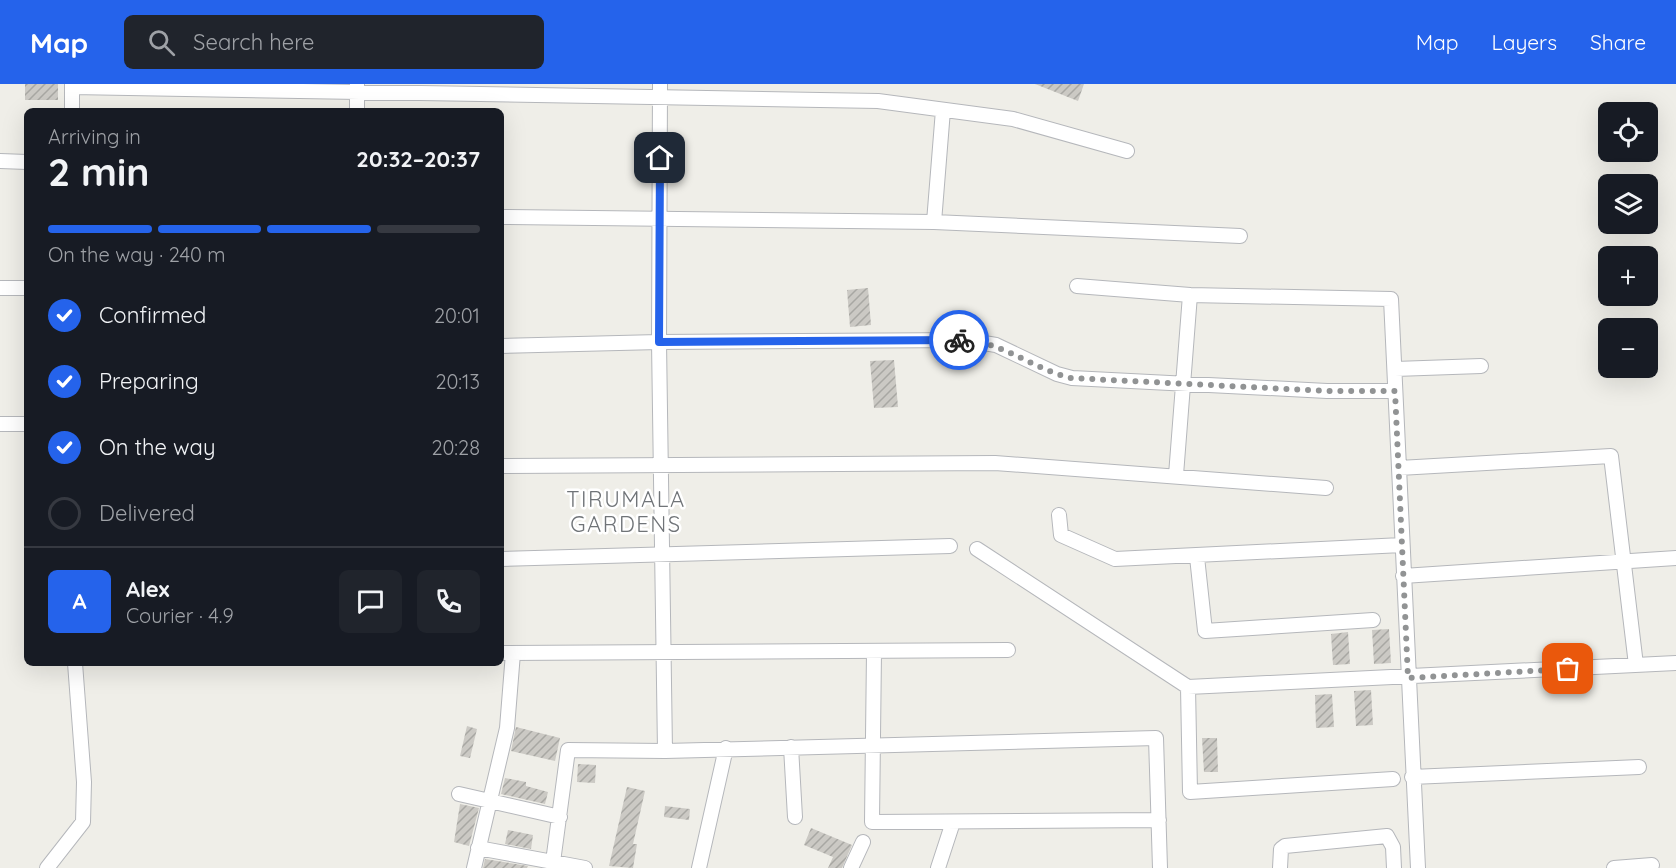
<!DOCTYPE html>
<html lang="en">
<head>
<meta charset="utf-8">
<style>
	body { margin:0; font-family:Quicksand,sans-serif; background:#20242c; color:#f1f3f6; height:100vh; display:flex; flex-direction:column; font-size:22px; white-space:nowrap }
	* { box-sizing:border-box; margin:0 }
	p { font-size:20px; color:#9ea1a6 }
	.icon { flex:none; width:33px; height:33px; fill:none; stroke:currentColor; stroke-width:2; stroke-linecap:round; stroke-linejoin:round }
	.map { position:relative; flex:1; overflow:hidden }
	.sheet { position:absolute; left:24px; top:24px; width:480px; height:558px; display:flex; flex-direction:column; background:#171b24; border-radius:9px; box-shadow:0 6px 24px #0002 }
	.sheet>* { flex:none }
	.buttons { position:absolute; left:1598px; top:18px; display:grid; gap:12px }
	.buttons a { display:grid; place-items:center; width:60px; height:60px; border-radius:9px; background:#171b24; box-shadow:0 6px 24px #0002; font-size:30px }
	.pin { position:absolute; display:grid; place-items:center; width:51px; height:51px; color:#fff; margin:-26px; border-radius:12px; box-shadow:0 3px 9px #0006 }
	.courier { position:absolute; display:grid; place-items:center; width:60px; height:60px; margin:-30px; border:4px solid #2563eb; border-radius:50%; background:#fff; color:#222; box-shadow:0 2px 8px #0007 }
	.headline em { font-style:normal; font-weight:700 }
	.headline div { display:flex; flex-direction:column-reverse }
	.headline { display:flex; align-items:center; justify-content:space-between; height:102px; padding:0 24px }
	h1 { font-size:39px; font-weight:700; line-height:45px }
	.bar { display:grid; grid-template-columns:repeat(4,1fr); gap:9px 6px; align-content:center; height:72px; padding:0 24px }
	.bar i { height:8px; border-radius:4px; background:#363941 }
	.bar .on { background:#2563eb }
	.bar p { grid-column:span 4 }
	.line { display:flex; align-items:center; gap:15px; padding:0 24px; border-top:2px solid #363941 }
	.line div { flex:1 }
	.round { display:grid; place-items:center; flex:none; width:63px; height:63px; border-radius:9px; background:#20242c }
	ol { padding:0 24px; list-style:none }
	li { display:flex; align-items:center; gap:18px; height:66px }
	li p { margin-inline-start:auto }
	li .icon { padding:6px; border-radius:50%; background:#2563eb; color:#fff; stroke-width:4 }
	li:last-child { color:#9ea1a6 }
	li i { width:33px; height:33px; border:3px solid #363941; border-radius:50% }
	header { display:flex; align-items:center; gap:36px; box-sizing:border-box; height:84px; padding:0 30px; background:#2563eb; color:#fff }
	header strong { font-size:28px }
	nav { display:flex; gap:33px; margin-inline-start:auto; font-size:21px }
	.search { width:420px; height:54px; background:#20242c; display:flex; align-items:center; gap:15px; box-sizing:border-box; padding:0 21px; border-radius:9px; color:#9ea1a6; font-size:22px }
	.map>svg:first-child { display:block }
	.building { fill:url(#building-hatch) }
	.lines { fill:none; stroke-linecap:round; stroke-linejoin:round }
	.street-casing { stroke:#b5b7bb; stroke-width:16 }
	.street { stroke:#fff; stroke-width:14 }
	.done { stroke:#919394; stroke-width:6; stroke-dasharray:0 10.8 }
	.route { stroke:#2563eb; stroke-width:8 }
	.labels { text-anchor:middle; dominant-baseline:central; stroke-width:5; stroke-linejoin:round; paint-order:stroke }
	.neighbourhood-label { font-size:22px; letter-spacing:1.5px; fill:#707478; stroke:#fff }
</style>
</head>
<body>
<header>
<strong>Map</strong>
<div class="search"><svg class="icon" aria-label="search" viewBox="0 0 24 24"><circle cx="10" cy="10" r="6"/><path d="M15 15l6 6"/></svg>Search here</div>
<nav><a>Map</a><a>Layers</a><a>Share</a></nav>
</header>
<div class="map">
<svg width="1676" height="784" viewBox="0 0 1676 784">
	<defs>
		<pattern id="building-hatch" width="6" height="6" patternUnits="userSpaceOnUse" patternTransform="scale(1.5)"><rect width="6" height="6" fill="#cbc9c4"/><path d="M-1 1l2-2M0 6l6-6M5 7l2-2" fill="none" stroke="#a8a7a3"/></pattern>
	</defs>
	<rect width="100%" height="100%" fill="#efeee8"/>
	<path class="building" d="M25 0H58V16H25Z
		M1035 0H1084L1078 17Z
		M868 204 871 241 850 243 847 206Z
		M894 276 898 323 874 324 870 277Z
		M1389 545 1391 579 1374 580 1372 546Z
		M1348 548 1350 580 1333 581 1331 550Z
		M1371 606 1373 641 1356 642 1354 607Z
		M1332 610 1334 643 1316 644 1315 611Z
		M467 642 477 645 470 674 460 672Z
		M516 643 560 654 555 677 511 667Z
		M1202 654H1217L1218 688H1204Z
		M578 680 596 681 595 699 577 698Z
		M505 694 526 698V702L548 708 545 720 501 710Z
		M627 703 645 707 633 760H637L633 784 609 782Z
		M460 720 479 724 469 762 454 758Z
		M665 722 690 725 689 736 664 733Z
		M811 744 852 761 842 784H828L833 773 804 761Z
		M508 746 533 751 531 765 505 760Z
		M485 775 528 782 527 784H483Z"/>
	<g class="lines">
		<g class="street-casing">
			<path id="street" d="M660 0 659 258 665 667
				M72 3 878 17 1013 35 1127 67
				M72 27V0
				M357 27V0
				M0 77 27 78
				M501 133 934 138 1240 152
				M934 138 943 26
				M1077 202 1190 211
				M0 204H27
				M501 262 659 258 966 256 996 261 1057 290 1072 294 1327 307H1395
				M1395 285 1481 282
				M0 340H27
				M501 382 995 379 1326 404
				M1399 384 1611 372 1636 581
				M1176 391 1190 211 1391 215 1418 784
				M1059 431 1061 451 1115 475 1402 461
				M977 465 1188 603 1676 579
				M1197 473 1205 547 1373 536
				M501 475 950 462
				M1403 492 1676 474
				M874 568 872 738 1159 736
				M501 569 1008 566
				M1188 603 1190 708 1393 695
				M791 663 795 733
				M1412 693 1639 683
				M459 710 560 733
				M478 764 585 784
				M553 778 568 666 665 667 1156 654 1160 784
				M47 784 83 738 84 698 75 579
				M474 784 507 644 513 569
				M699 784 726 664
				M851 784 863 758
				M938 784 953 738
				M1280 784 1281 765 1285 762 1387 752 1393 763 1394 784
				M1614 784 1652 781"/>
		</g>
		<use href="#street" class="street"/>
	</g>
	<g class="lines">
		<path class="done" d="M959 256C1001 256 1032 285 1071 294L1327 307H1395L1408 594 1568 585"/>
		<path class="route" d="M660 74 659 258 959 256"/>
	</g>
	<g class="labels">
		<g class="neighbourhood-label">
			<text x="626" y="415">TIRUMALA<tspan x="626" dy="25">GARDENS</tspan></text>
		</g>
	</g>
</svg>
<div class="buttons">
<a><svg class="icon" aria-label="locate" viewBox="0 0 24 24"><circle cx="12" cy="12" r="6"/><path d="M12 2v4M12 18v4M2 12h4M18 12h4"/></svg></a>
<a><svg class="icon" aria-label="layers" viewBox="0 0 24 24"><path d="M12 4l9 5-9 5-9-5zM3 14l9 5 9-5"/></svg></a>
<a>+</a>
<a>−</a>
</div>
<div class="pin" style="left:1568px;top:585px;background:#ea580c"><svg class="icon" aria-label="bag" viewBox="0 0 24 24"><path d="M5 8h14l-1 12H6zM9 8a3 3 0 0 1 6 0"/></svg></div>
<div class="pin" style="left:660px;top:74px;background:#1f2937"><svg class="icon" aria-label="home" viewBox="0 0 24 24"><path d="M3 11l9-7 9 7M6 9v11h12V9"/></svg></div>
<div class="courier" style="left:959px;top:256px"><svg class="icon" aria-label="bike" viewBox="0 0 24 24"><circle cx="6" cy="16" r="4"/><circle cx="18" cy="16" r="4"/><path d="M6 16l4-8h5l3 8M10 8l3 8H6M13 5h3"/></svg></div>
<section class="sheet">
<div class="headline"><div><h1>2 min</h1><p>Arriving in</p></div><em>20:32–20:37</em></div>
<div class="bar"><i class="on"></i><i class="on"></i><i class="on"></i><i></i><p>On the way · 240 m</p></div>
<ol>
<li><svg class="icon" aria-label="check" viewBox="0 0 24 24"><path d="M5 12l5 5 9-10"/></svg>Confirmed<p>20:01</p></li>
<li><svg class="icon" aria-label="check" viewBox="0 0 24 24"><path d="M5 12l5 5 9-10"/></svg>Preparing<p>20:13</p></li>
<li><svg class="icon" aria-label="check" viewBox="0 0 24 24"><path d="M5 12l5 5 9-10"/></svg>On the way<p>20:28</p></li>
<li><i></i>Delivered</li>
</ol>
<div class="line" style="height:108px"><b class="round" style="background:#2563eb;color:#fff">A</b><div><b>Alex</b><p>Courier · 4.9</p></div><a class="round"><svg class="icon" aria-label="chat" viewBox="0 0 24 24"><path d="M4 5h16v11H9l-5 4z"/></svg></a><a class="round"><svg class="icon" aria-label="phone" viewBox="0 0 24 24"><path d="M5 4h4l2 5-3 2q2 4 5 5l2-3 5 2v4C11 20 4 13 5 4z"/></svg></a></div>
</section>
</div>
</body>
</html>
